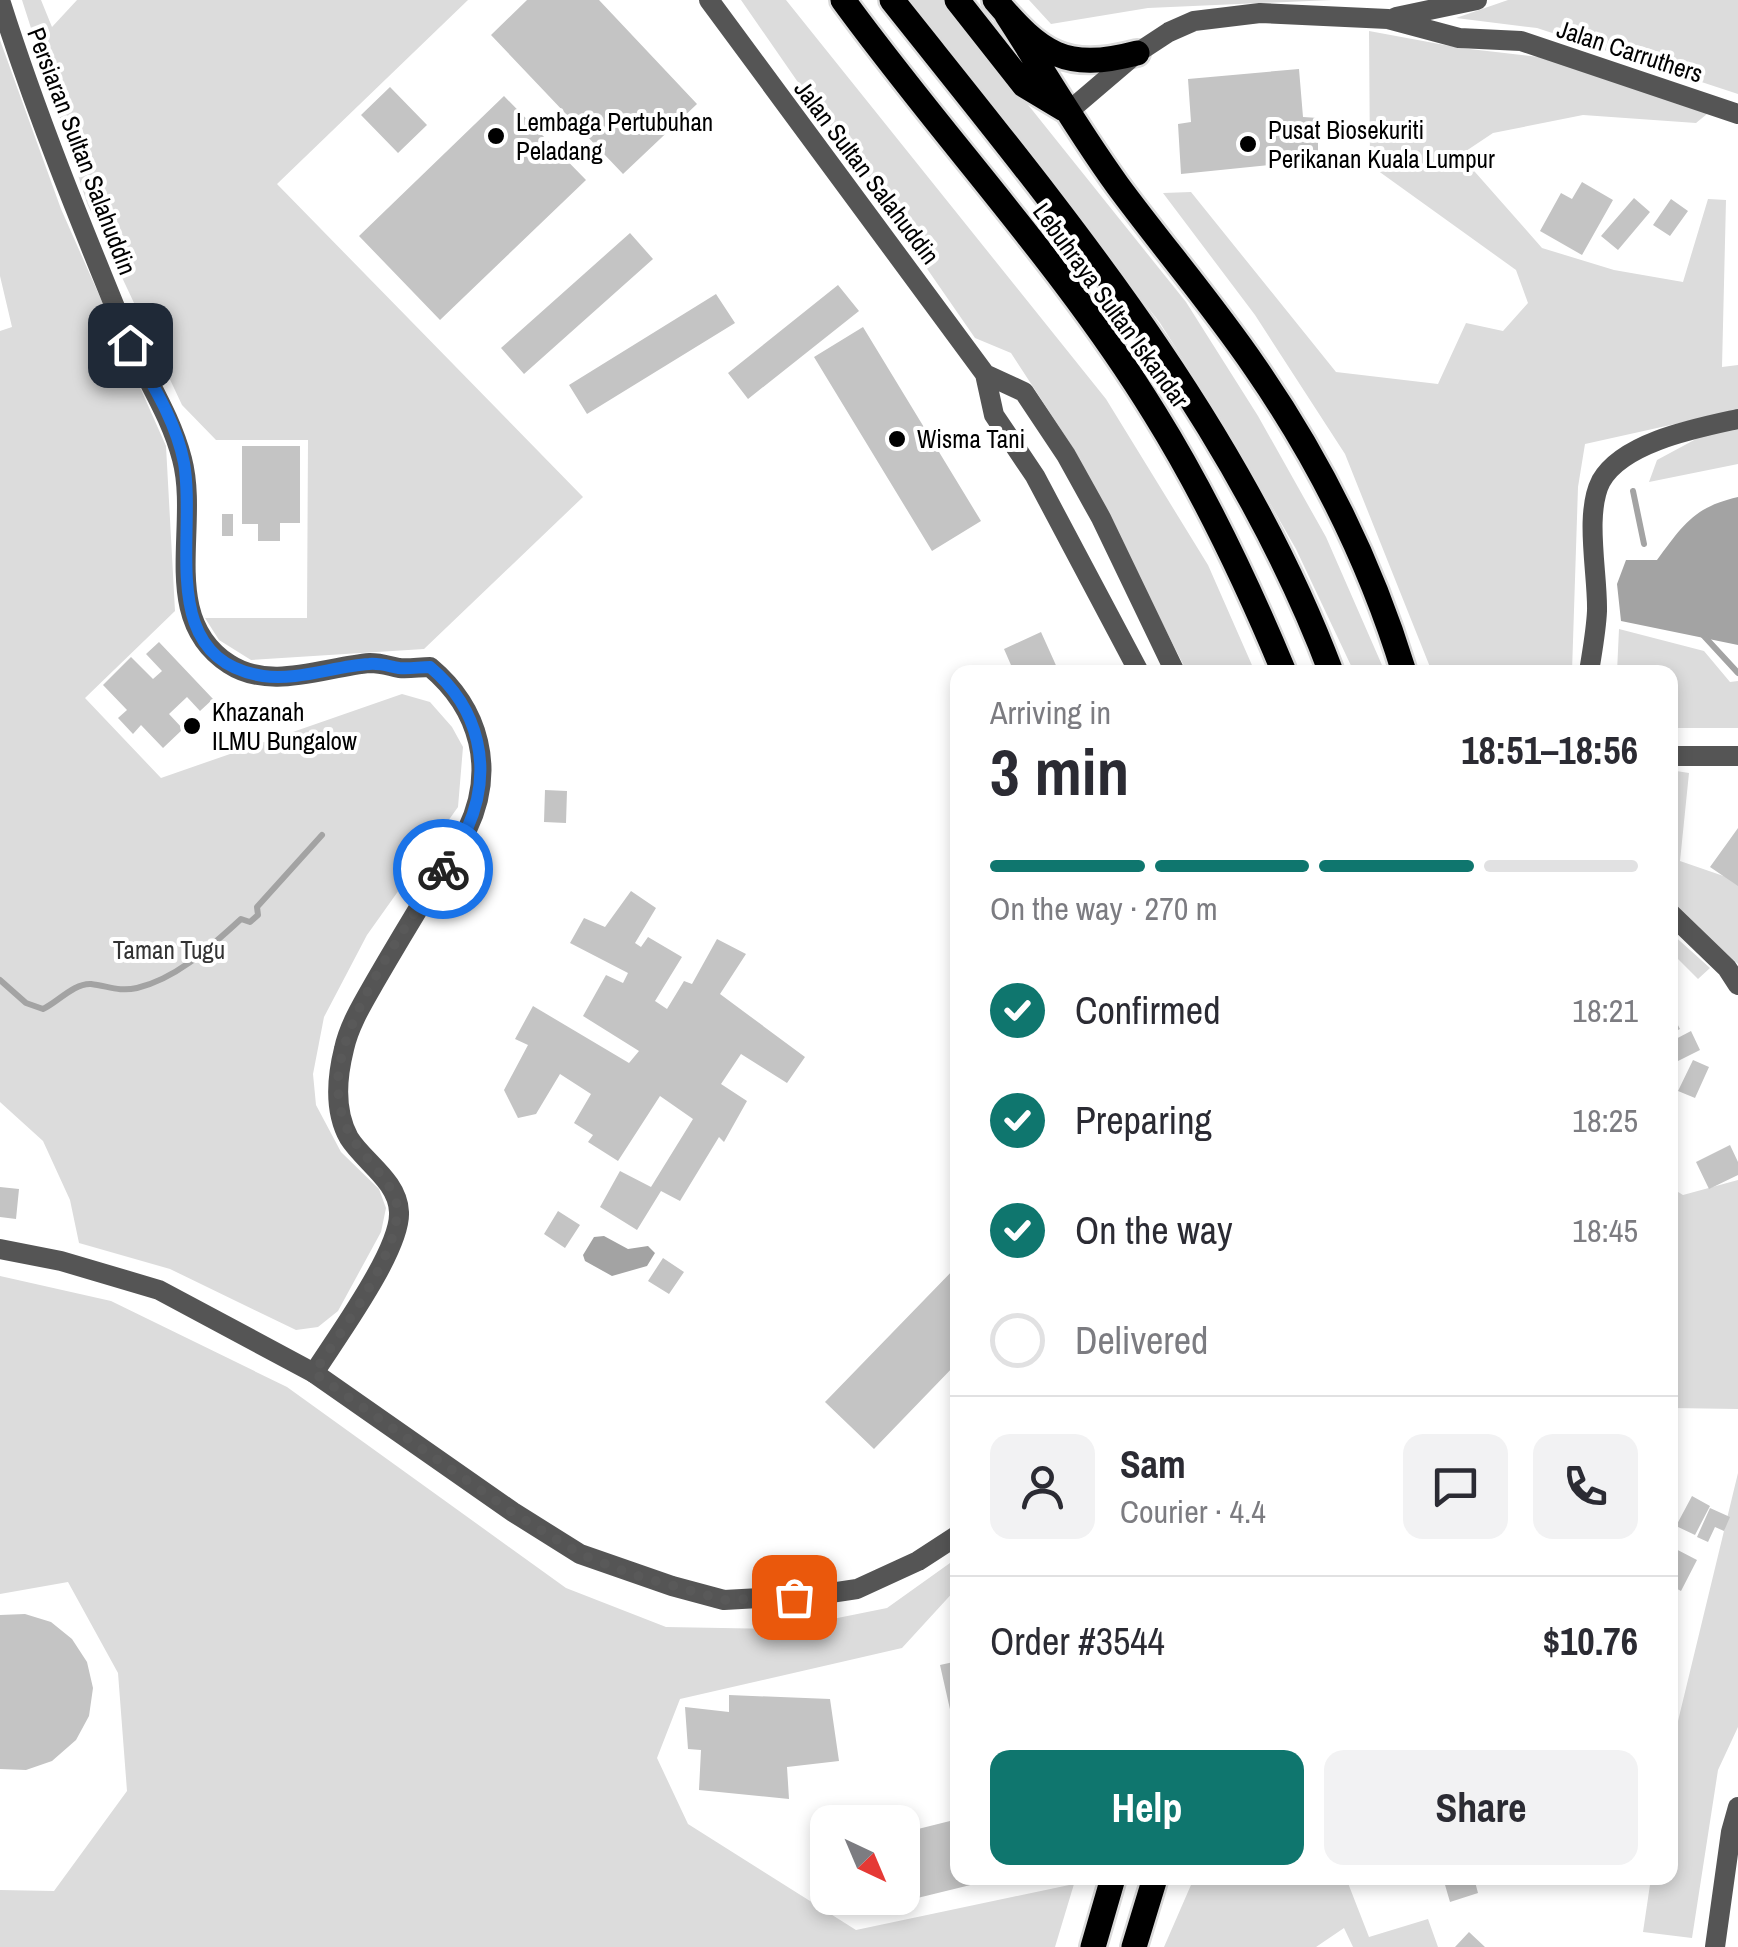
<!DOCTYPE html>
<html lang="en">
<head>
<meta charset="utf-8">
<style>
	body { margin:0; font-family:"Archivo Narrow",sans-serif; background:#f2f2f3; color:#2b2b33; height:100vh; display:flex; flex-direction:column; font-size:38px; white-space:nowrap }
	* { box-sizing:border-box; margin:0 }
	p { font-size:32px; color:#7c7c81 }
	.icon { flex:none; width:55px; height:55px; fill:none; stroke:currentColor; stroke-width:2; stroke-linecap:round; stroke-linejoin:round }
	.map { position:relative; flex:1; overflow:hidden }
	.panel { position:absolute; left:950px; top:665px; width:728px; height:1220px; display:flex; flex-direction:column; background:#fff; border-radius:20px; box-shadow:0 5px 15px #0003 }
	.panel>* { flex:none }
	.needle { width:65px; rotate:136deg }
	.fabs { position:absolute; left:810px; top:1805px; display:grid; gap:20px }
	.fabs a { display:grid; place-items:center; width:110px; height:110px; border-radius:20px; background:#fff; box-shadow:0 5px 15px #0003; font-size:50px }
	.pin { position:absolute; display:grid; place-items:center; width:85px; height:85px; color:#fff; margin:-42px; border-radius:20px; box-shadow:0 5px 15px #0006 }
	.courier { position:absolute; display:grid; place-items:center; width:100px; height:100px; margin:-50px; border:8px solid #1a73e8; border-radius:50%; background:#fff; color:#222; box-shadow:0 2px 12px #0007 }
	.summary em { font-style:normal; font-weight:700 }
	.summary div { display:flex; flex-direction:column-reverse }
	.summary { display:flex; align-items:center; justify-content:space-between; height:170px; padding:0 40px }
	h1 { font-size:65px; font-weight:700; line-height:75px }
	.bar { display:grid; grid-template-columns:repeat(4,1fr); gap:15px 10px; align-content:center; height:120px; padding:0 40px }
	.bar i { height:12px; border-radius:8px; background:#e1e1e2 }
	.bar .on { background:#0f766e }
	.bar p { grid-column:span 4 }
	.line { display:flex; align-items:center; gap:25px; padding:0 40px; border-top:2px solid #e1e1e2 }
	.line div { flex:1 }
	.round { display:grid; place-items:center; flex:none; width:105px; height:105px; border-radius:20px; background:#f2f2f3 }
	ol { padding:0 40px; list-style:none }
	li { display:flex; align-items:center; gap:30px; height:110px }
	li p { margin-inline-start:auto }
	li .icon { padding:10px; border-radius:50%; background:#0f766e; color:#fff; stroke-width:4 }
	li:last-child { color:#7c7c81 }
	li i { width:55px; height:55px; border:5px solid #e1e1e2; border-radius:50% }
	.cta { display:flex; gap:20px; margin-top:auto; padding:20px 40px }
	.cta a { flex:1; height:115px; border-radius:20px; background:#0f766e; color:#fff; font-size:40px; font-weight:700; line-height:115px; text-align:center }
	.cta a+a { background:#f2f2f3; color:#2b2b33 }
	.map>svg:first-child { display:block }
	.green { fill:#dcdcdc }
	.water { fill:#a3a3a3 }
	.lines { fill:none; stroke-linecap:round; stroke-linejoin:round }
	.stream { stroke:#a3a3a3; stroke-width:6 }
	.building { fill:#c4c4c4 }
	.primary-casing { stroke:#dbdbdb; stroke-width:30 }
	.minor { stroke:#555; stroke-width:20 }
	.tertiary { stroke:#555; stroke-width:20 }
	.primary { stroke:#000; stroke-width:25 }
	.done { stroke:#595959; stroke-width:10; stroke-dasharray:0 18 }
	.route { stroke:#1a73e8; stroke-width:12 }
	.poi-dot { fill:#000; stroke:#fff; stroke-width:4 }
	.labels { text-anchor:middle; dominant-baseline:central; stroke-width:8; stroke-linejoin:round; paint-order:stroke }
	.street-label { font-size:25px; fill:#000; stroke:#fff }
	.poi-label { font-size:25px; fill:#000; stroke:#fff; text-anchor:start }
	.park-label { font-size:25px; fill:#333; stroke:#fff }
</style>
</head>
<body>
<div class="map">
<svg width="1738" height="1947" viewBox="0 0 1738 1947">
	<rect width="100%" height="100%" fill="#fff"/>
	<path class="green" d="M22 0H41L52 27 77 0H468L277 184 583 497 424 649 251 660 219 640 205 618H307L308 440H216L182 405 87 203Z
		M741 0H786L1106 399 1208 565 1255 672H1187L1075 451 1011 353 975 338Z
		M909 0H944L1186 302 1258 416 1326 537 1385 672H1354L1296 549 1228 430 1160 323Z
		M1029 0H1332L1148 8 1051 24Z
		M1508 0H1738V94L1537 28 1456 18Z
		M1369 31 1461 48 1539 57 1702 109 1707 114 1696 123 1583 115 1493 133 1460 155 1542 248 1614 270 1683 282 1708 199 1726 200 1722 367 1738 365V410L1585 444 1578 487 1572 672H1432L1345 454 1255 315 1163 193 1191 192 1336 372 1438 384 1466 323 1503 331 1528 303 1516 270 1370 165Z
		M0 40 61 209 166 446 175 611 85 698 161 778 402 694 430 702 452 727 463 747 458 807 367 935 324 1017 313 1074 316 1105 341 1152 379 1189 386 1208 381 1232 338 1311 318 1327 296 1330 170 1269 79 1243 70 1200 43 1141 0 1102V331L12 327 0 276Z
		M1738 422V464L1649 482 1657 460 1722 425Z
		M1619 629 1704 651 1730 682 1738 681V728H1670V672H1617Z
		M1670 770 1689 773 1680 861 1738 881V964L1670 903Z
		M1670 932 1710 968 1698 979 1670 951Z
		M1738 1180V1409L1670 1408V1187L1683 1195Z
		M0 1276 111 1301 287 1387 566 1588 666 1627 783 1629 887 1608 957 1558V1588L902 1648 680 1699 657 1758 688 1824 856 1930 1074 1884 1055 1947H0V1890L54 1891 127 1791 118 1673 68 1582 0 1594Z
		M1738 1473V1727L1718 1770 1692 1938 1643 1932 1651 1878H1670L1671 1750Z
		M1194 1878H1346L1369 1937 1428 1919 1438 1947H1353L1344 1928 1316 1947H1164Z"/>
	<path class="water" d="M1738 497V645L1621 621 1617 584 1626 560H1657C1683 525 1694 507 1738 497Z
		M604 1236 628 1249 648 1246 655 1253 647 1266 612 1276 585 1261 583 1255 594 1237Z"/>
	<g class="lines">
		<path class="stream" d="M1633 491 1644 544
			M1703 635 1738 673
			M0 980 26 1003 43 1009C58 1002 74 983 91 984 108 986 119 992 137 988 178 978 211 946 241 919L250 922 258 915 257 907 322 835"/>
	</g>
	<path class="building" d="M527 0H599L697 104 623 174 491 35Z
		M1299 69 1303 117 1318 118V160L1181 174 1178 124 1191 122 1188 79Z
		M390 87 427 125 398 153 361 115Z
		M504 96 586 180 440 320 359 236Z
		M1582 182 1613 200 1582 255 1540 231 1561 193 1572 199Z
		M1634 198 1650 212 1618 250 1601 236Z
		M1671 199 1688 211 1670 236 1653 225Z
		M630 233 653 259 524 374 501 348Z
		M838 285 859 311 748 399 728 373Z
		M716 294 735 323 587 414 569 385Z
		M863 327 981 521 932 551 814 357Z
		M242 446H300V523H280V541H258V524H242Z
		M222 514H233V536H222Z
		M1041 632 1059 672H1014L1004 649Z
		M159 642 213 699 200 711 187 697 169 714 183 729 163 748 141 725 133 734 118 718 127 710 103 685 131 657 153 679 162 671 146 654Z
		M545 790 567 791 566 823 544 822Z
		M1738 828V886L1710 867Z
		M631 891 656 908 635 943 641 947 648 937 682 957 655 1001 667 1009 684 981 692 984 717 939 746 954 720 994 805 1057 787 1083 741 1054 721 1084 747 1101 724 1142 719 1137 680 1201 661 1191 637 1230 600 1207 620 1171 651 1187 693 1119 660 1096 618 1161 588 1142 593 1135 574 1123 591 1094 560 1074 536 1114 518 1118 504 1090 528 1045 515 1039 533 1006 629 1063 639 1051 583 1016 606 975 623 983 628 973 570 943 584 918 605 927Z
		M1670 1010 1680 1029 1670 1034Z
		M1691 1031 1700 1050 1670 1065V1042Z
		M1693 1060 1709 1067 1695 1098 1678 1091Z
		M1730 1145 1738 1162V1175L1709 1189 1696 1162Z
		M0 1187 19 1189 16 1219 0 1217Z
		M558 1211 580 1225 565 1248 544 1234Z
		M663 1258 684 1272 669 1294 648 1281Z
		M958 1265V1362L874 1449 825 1402Z
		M1692 1496 1710 1506 1695 1535 1676 1526Z
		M1710 1508 1730 1517 1724 1531 1715 1527 1708 1542 1697 1537Z
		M1670 1546 1697 1560 1681 1591 1670 1585Z
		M25 1614 51 1622 72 1639 87 1662 93 1688 89 1716 76 1740 52 1761 26 1770 0 1769V1615Z
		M958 1661V1736H956L940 1665Z
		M729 1695 830 1699 839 1761 787 1767 789 1799 699 1790 701 1750 688 1749 685 1707 729 1712Z
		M958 1819V1878L995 1879 852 1914 848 1898H902V1833Z
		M1443 1878H1474L1478 1893 1450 1902Z
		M1469 1932 1485 1947H1455Z"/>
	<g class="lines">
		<g class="primary-casing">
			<path id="primary" d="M843 0C944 139 1065 267 1155 414 1206 496 1247 583 1284 672
				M892 0C1058 209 1236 419 1331 672
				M957 0 1024 85 1064 109
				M995 0C1041 54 1065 72 1137 53
				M1007 15C1044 72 1078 131 1118 186 1163 247 1213 305 1255 367 1320 461 1371 564 1404 672
				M1093 1947 1113 1878
				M1134 1947 1155 1878"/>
		</g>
		<path class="minor" d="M0 0C36 114 81 224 126 334 144 377 170 413 182 459 200 527 158 618 229 664 270 691 324 667 370 663 381 663 389 666 399 668 409 669 420 667 430 667 480 709 496 770 467 830 457 850 442 869 431 888 412 919 394 949 376 980 364 1001 349 1025 344 1049 337 1077 334 1111 349 1138 364 1162 398 1181 399 1212 401 1250 336 1338 314 1373
			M1396 17 1477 0
			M1069 111 1137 53 1169 32 1194 21 1260 13 1388 19 1459 38 1521 41 1738 114
			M1589 672C1592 652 1596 632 1597 611 1598 574 1584 514 1601 481 1623 442 1697 428 1738 419
			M1670 756H1738
			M1670 913 1727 968 1738 985
			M1715 1947 1731 1832 1738 1807"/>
		<path class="tertiary" d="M709 0 985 374 994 415 1035 476 1139 672
			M985 374 1024 392 1066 455 1101 518 1175 672
			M0 1249 61 1261 159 1290 314 1373 513 1512 580 1554 672 1586 724 1600 817 1595 857 1589 918 1561 958 1535"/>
		<use href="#primary" class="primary"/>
	</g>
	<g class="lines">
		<path class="done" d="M443 869C409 923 336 1023 338 1086 340 1142 366 1149 392 1191 418 1232 337 1336 314 1373L512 1512 580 1554 631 1574 724 1600 794 1597"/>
		<path class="route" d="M130 345C151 382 176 421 184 463 197 537 155 659 263 676 297 681 335 666 369 664 380 663 388 666 399 668 409 669 420 667 430 667 479 708 494 769 467 829 461 843 451 856 443 869"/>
	</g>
	<g class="poi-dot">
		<circle cx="496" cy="136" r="10"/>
		<circle cx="1248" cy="144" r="10"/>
		<circle cx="897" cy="439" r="10"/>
		<circle cx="192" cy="726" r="10"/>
	</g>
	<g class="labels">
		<g class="street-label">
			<text transform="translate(1630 51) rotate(18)">Jalan Carruthers</text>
			<text transform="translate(82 151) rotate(69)">Persiaran Sultan Salahuddin</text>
			<text transform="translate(867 172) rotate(53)">Jalan Sultan Salahuddin</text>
			<text transform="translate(1111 305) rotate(54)">Lebuhraya Sultan Iskandar</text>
		</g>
		<g class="poi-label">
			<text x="516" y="122">Lembaga Pertubuhan<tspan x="516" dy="29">Peladang</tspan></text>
			<text x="1268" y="130">Pusat Biosekuriti<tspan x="1268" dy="29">Perikanan Kuala Lumpur</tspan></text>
			<text x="917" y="439">Wisma Tani</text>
			<text x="212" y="712">Khazanah<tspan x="212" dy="29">ILMU Bungalow</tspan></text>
		</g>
		<g class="park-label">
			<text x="169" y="950">Taman Tugu</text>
		</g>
	</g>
</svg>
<div class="fabs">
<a><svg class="needle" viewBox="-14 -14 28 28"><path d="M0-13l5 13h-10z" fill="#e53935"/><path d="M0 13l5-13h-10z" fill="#7c7c81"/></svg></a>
</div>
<div class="pin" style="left:794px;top:1597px;background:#ea580c"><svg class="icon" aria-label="bag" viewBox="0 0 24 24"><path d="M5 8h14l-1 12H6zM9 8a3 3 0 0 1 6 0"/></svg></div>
<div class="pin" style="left:130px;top:345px;background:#1f2937"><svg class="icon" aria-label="home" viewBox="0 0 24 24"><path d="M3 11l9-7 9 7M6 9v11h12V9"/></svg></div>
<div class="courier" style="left:443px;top:869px"><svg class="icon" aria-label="bike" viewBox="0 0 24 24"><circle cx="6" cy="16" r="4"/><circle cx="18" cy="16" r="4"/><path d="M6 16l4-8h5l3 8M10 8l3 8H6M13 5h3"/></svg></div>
<section class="panel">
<div class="summary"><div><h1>3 min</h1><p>Arriving in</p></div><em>18:51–18:56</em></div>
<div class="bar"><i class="on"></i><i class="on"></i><i class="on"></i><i></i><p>On the way · 270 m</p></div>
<ol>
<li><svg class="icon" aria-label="check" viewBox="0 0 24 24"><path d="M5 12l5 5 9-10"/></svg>Confirmed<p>18:21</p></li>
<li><svg class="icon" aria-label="check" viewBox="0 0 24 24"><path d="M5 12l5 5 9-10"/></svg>Preparing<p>18:25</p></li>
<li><svg class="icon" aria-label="check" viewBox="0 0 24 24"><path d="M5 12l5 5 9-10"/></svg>On the way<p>18:45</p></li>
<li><i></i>Delivered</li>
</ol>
<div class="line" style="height:180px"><a class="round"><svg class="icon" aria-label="person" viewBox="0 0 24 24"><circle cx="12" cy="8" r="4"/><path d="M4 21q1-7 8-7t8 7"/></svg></a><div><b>Sam</b><p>Courier · 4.4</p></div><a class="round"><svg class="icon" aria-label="chat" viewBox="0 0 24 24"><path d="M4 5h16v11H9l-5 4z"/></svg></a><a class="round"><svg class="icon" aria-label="phone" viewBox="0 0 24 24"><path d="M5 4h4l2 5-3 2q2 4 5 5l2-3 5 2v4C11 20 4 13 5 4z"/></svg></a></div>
<div class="line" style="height:130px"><div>Order #3544</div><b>$10.76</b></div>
<div class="cta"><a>Help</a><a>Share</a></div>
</section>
</div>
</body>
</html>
